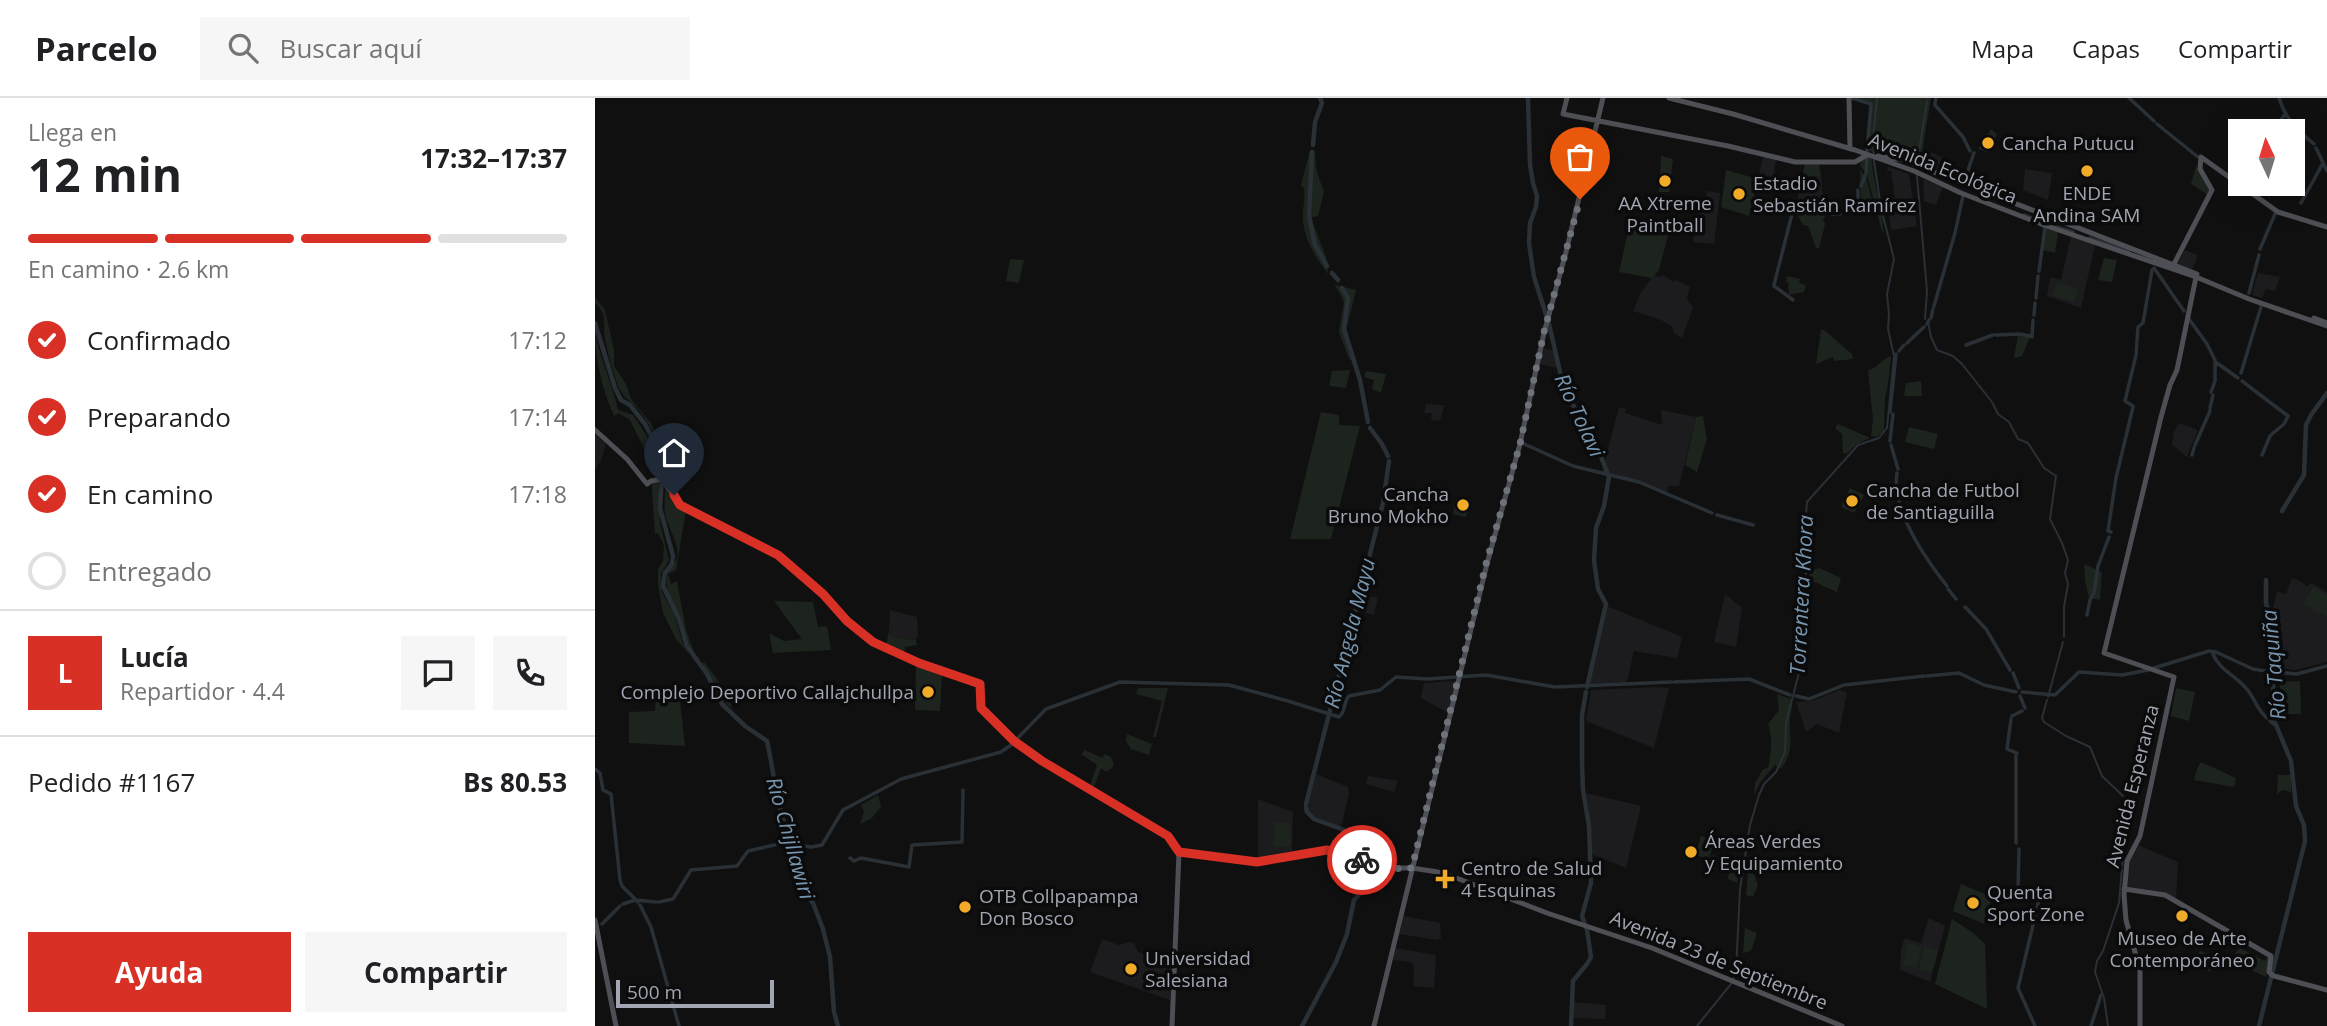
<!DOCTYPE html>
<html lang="es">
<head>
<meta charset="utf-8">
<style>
	body { margin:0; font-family:"Open Sans",sans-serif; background:#f6f6f6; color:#202124; height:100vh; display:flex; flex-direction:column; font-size:26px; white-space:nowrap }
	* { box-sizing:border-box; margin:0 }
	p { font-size:23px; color:#757577 }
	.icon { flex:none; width:38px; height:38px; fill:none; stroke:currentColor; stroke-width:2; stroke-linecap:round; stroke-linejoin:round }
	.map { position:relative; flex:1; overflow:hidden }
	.drawer { display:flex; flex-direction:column; background:#fff; width:595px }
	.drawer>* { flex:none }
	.needle { width:46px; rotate:356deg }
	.controls { position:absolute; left:1633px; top:21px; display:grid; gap:14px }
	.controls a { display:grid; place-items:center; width:77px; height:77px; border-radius:0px; background:#fff; box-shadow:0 7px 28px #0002; font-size:35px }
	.scale { position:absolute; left:21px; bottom:18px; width:158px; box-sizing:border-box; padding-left:7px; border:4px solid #a1a6b2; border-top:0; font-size:19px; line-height:24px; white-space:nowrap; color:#a1a6b2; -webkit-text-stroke:5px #0b0b0c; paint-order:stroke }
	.pin { position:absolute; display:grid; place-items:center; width:60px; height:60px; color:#fff; margin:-72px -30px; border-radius:50% 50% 50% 0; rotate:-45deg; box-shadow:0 0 7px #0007 }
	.pin .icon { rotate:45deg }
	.courier { position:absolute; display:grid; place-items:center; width:70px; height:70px; margin:-35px; border:5px solid #d93025; border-radius:50%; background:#fff; color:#222; box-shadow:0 2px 9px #0007 }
	.headline em { font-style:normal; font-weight:700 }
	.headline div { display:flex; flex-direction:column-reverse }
	.headline { display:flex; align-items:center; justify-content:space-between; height:119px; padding:0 28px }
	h1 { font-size:46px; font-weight:700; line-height:52px }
	.bar { display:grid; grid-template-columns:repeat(4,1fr); gap:10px 7px; align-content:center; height:84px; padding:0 28px }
	.bar i { height:9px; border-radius:5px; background:#e0e0e0 }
	.bar .current { background:#d93025 }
	.bar p { grid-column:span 4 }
	.line { display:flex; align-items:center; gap:18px; padding:0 28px; border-top:2px solid #e0e0e0 }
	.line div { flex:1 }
	.round { display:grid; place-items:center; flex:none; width:74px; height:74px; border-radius:0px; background:#f6f6f6 }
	ol { padding:0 28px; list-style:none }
	li { display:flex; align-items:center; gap:21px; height:77px }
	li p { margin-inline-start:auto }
	li .icon { padding:7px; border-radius:50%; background:#d93025; color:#fff; stroke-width:4 }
	li:last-child { color:#757577 }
	li i { width:38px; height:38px; border:4px solid #e0e0e0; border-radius:50% }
	.cta { display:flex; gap:14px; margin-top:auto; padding:14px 28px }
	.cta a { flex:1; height:80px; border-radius:0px; background:#d93025; color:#fff; font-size:28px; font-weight:700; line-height:80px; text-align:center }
	.cta a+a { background:#f6f6f6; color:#202124 }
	header { display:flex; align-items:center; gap:42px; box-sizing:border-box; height:98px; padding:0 35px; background:#fff; border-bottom:2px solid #e0e0e0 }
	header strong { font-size:33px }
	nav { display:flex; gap:38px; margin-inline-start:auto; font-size:24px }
	.search { width:490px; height:63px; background:#f6f6f6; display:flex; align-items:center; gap:18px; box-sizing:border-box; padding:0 24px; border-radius:0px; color:#757577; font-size:26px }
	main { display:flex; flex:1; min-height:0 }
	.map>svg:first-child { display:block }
	.built { fill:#1c1c1e }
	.green { fill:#1c241d }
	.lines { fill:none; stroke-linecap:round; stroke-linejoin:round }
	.stream { stroke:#293036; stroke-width:2 }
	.canal { stroke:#293036; stroke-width:3.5 }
	.river { stroke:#293036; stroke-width:4.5 }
	.major { stroke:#4d4f55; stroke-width:5 }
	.done { stroke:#6e727a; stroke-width:7; stroke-dasharray:0 12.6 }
	.route { stroke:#d93025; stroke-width:9 }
	.poi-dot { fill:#f0ab29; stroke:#0b0b0c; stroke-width:2.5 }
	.labels { text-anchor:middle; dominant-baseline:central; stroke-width:7; stroke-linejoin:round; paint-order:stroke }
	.poi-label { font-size:19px; fill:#a1a6b2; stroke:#0b0b0c; text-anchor:start }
	.street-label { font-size:19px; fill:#a1a6b2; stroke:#0b0b0c }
	.water-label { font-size:21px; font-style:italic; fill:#7795ae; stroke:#0b0b0c }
</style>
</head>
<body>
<header>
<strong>Parcelo</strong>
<div class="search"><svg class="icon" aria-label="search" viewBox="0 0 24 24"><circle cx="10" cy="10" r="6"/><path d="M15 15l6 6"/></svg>Buscar aquí</div>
<nav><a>Mapa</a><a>Capas</a><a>Compartir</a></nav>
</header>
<main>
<section class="drawer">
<div class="headline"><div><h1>12 min</h1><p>Llega en</p></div><em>17:32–17:37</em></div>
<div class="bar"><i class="current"></i><i class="current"></i><i class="current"></i><i></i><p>En camino · 2.6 km</p></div>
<ol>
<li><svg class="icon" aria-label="check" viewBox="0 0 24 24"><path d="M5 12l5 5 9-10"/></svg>Confirmado<p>17:12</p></li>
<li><svg class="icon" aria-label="check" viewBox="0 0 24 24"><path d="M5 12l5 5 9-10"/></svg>Preparando<p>17:14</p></li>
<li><svg class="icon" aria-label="check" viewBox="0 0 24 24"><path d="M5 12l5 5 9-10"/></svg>En camino<p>17:18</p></li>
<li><i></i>Entregado</li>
</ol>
<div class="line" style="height:126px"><b class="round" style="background:#d93025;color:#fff">L</b><div><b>Lucía</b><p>Repartidor · 4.4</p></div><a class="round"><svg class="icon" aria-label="chat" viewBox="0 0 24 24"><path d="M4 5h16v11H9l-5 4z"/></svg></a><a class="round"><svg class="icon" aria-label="phone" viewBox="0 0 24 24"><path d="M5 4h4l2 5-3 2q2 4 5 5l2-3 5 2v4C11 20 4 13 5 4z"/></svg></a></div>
<div class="line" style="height:91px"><div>Pedido #1167</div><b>Bs 80.53</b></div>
<div class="cta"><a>Ayuda</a><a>Compartir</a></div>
</section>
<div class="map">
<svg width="1732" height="928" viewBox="0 0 1732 928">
	<rect width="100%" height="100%" fill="#101011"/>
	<path class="built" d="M1332 53 1359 64 1355 79 1330 69Z
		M1168 59 1181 62 1178 81 1164 76Z
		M1293 69 1314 76 1322 128 1296 132 1291 95 1300 100 1296 73H1292Z
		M1430 71 1457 75 1453 102 1428 92Z
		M1226 78 1229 114 1201 109 1207 79Z
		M1328 81 1348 89 1341 107 1329 103Z
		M1112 93 1125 95 1119 146 1098 144 1105 108H1109Z
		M1476 138 1500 147 1486 210 1452 198 1455 179 1466 182Z
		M1590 152 1603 157 1597 172 1583 166Z
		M1663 175 1685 179 1680 193 1671 191 1667 200 1657 197Z
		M1059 177 1065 179 1068 177 1078 184 1080 182 1095 189 1092 200 1098 210 1087 240 1079 235 1077 228 1064 221 1038 213 1046 194Z
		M947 250 961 253 964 268 962 270 944 266Z
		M831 306 849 307 845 323 836 322 837 315H829Z
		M1024 309 1031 311 1030 315 1067 327 1066 312 1101 319 1084 388H1073L1072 395 1044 383 1007 374Z
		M1584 325 1603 332 1592 359 1577 347 1579 333Z
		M0 336 11 346 6 362 0 372Z
		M1697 480 1707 484 1712 489 1716 485 1732 494V564L1700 572 1680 570 1677 515 1682 494 1691 496Z
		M1130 496 1147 510 1141 549 1119 544Z
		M765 498 783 499 779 517 762 513Z
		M1012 508 1085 538 1087 540 1082 560 1039 553 1032 584 993 586Z
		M295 512 322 519 323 539H321V542L298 539 294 534Z
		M857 583 861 584 853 615 826 600 829 585Z
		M1061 589 1074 590 1059 650 991 623 996 592Z
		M1245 592 1252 594 1244 635 1222 626 1211 634 1201 604 1217 603Z
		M721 676 753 689 754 696 746 729 722 720 714 714 713 704Z
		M773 678 803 683 799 694 771 686Z
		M991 695 1046 708 1031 770 996 756V731Z
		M663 701 698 714 697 754 663 761Z
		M1543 747 1583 764 1581 802 1532 790 1533 763Z
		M809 818 845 825 846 840 842 842 804 836Z
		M1334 820 1350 828 1335 884 1305 872 1306 850 1310 840 1326 845Z
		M507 841 524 847 534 844 539 845 543 854 576 864 575 902 495 874Z
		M801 850 841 857 839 890 818 888 819 868 815 864 798 862Z
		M977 904 1011 907 1010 921 977 920Z"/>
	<path class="green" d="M1262 0H1336L1325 67 1303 57 1274 53 1273 31 1275 5Z
		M1396 31 1402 36 1392 54 1383 51Z
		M715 52 720 53 721 71 729 94 723 118 717 119 718 125 732 162 733 176C719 158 706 136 708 113 709 104 710 99 709 90L706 87Z
		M1066 58 1078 61 1074 94H1064Z
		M1271 58 1277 60C1277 86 1290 113 1288 137L1272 77 1265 68 1266 63Z
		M1210 66H1224L1226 78 1207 79Z
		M1601 68 1615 90 1613 97 1596 86Z
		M1265 71 1271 79 1277 102 1275 105H1268L1266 103Z
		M1131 72 1163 81 1154 118 1126 109Z
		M1210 110 1233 116 1228 121 1230 126 1224 150H1221L1213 128 1208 127 1203 118V115Z
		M1035 125 1074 134 1064 172 1057 180 1024 174Z
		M1450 130 1463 134 1460 155 1447 152Z
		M1509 160 1522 162 1517 184 1503 182Z
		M415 161 429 162 424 185 411 183Z
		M1192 178 1205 181 1204 185 1211 187 1209 194 1194 197 1193 184H1191Z
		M1462 184 1483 191 1479 204 1457 198Z
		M740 187 761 192 751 232 762 265 754 261 744 234 749 204Z
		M0 199 10 212 19 252V268L31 286 36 301 55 324 64 340 76 387C66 378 66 352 59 337 55 328 48 316 41 309 34 303 27 297 23 288 18 274 13 256 10 241 7 225 14 218 0 205Z
		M1226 232H1229L1257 256 1258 261 1239 263 1238 259 1221 266Z
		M0 233C5 261 17 285 23 312L38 317 54 341 64 380 35 322 24 315 19 318C7 291 0 262 0 233Z
		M1423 237 1435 239 1427 258 1419 260Z
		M1296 258 1293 287 1290 300 1289 333 1282 339 1276 338 1278 321 1273 272C1283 270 1287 261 1296 258Z
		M755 272 751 290 734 288 737 273Z
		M771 273 791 276 786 295 777 291 779 282 769 279Z
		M1326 283 1327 298H1309L1311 285Z
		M726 314 744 317V327L765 328 736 441H695Z
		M1108 318 1112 341 1102 374 1090 367 1101 319Z
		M1243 326 1275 340 1262 346 1251 356 1248 355 1247 336 1240 330Z
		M1314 329 1343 336 1339 351 1310 344Z
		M64 384 65 425 74 462 66 476 67 494 80 518 88 546 95 557 81 541 68 515 63 487V471L68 463 69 448 63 435 60 436 57 392V385Z
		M70 388 83 408 91 412 81 472 73 476 76 486 82 483 91 532 101 559C92 546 91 534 85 519 80 506 69 494 72 479 75 467 85 466 82 450 80 437 72 428 70 415 69 406 70 396 70 388Z
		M1255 390 1269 397 1259 415 1246 409Z
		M861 401 875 404 871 419 858 416Z
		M1489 466 1507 474 1505 502 1494 500 1490 483Z
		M1224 470 1246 480 1242 494 1213 481 1216 473Z
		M1718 489 1732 497V519L1708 506Z
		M179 503 218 504 223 529 232 528 236 552 178 555 174 535 189 543 207 541Z
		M294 534 298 539 321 542 322 547 310 549 309 555 291 547Z
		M107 564 110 565 133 596 137 611 124 598Z
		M321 567 347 575 345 613 320 612Z
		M1705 583 1706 616H1686L1685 584Z
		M543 590H573L561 639H558L567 603 541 596Z
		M1581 590 1600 594 1594 623 1576 618Z
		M1182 596 1196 601C1199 610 1194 616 1195 625 1195 646 1199 652 1186 671L1180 667 1166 683 1159 697 1160 685 1168 671 1173 670C1176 655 1178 641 1173 626L1184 612Z
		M85 602 90 648 34 645V614L60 613 61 603Z
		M532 636 557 646 554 657 536 651 531 643Z
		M490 652 507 660 510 656 516 659 519 666 517 670 511 674 506 670 499 689 495 687 502 667 486 656Z
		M1606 664 1641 680 1639 689 1599 682 1602 671Z
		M1683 677H1696V694L1687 692 1682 697Z
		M283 697 286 709 276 721 265 726 269 714 266 707Z
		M695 724 696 748 679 749V725Z
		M1106 738 1119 742 1114 761 1100 757Z
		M1117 757 1143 766 1142 785 1133 781 1135 767 1122 762 1117 773 1113 772Z
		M1153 774 1158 775 1163 787 1158 799 1151 797Z
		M1366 786 1397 799 1389 826 1358 813Z
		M1357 821 1377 834 1390 846 1392 911 1340 886Z
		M1150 830 1162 835 1156 853 1148 855Z
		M1313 845 1327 849 1321 870 1308 867Z
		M1329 849 1343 853 1337 874 1324 871Z
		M1645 850 1670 863 1672 859 1674 860 1671 879 1641 865 1643 863 1640 855Z
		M1605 853 1618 857 1615 874 1601 868 1600 864Z"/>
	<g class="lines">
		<path class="stream" d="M1332 0H1333
			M1322 65 1332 4
			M1322 78 1332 193 1330 221
			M1333 224 1336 239 1342 252 1358 258 1367 266 1397 304 1403 316 1414 324 1423 341 1433 345 1449 370 1461 378 1455 421 1467 445 1473 462 1470 475 1473 486 1469 509V539
			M1453 599 1468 544
			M1452 602 1447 620 1449 624 1471 638 1495 649 1507 678 1528 698
			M1102 928 1136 886 1141 873 1145 791 1155 727 1164 697 1169 686 1181 674 1190 654 1191 625 1206 567 1210 509 1207 487 1212 472 1209 445 1212 404 1263 347 1284 340 1292 330 1299 258 1293 231 1294 216 1292 196 1299 161 1286 110 1279 63 1278 42 1282 0
			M1513 928 1509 900 1500 874 1502 863 1508 853 1524 805 1530 734V702"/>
		<path class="canal" d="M1257 0 1276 6 1272 53
			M1534 0 1559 23
			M1684 0C1690 20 1703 33 1719 46
			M1340 5 1341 0
			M1340 7 1368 39 1375 53
			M1562 26 1603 59
			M1679 33 1690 16
			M1721 50 1732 73
			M1698 57 1707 36
			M1271 75 1272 60
			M1372 86 1374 69 1379 55
			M1266 88 1270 78
			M1706 105 1728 65
			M1199 112C1215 111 1229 117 1245 116
			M1250 112 1252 106 1263 103V92
			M1429 117 1445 123
			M1452 126 1478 134
			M1495 140 1534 153
			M1665 151 1680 116
			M1559 170 1589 213
			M1444 173 1450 129
			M1179 187 1197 116
			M1179 188 1198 202
			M1654 195 1664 157
			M1441 200 1443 178
			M1339 208 1360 135 1368 98
			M1439 217 1440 205
			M1336 220 1338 211
			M1594 221 1612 246 1620 262
			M1332 226 1334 222
			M1401 237 1424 236 1435 238
			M1437 239 1438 222
			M1312 245 1329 229
			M1371 247 1398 237
			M1304 253 1309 247
			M1622 265 1643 280
			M1646 275 1666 209
			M1647 283 1693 318 1689 326 1677 336
			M1616 294 1620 283V262
			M1538 308 1530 303 1541 257 1543 229 1548 225 1557 172
			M1615 310 1618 297
			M1295 314 1301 256
			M1295 343 1298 316
			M927 345 978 368 1044 384 1117 415
			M1296 347 1303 371
			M1600 347 1615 313
			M1597 357 1599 350
			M1667 357 1675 338
			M1302 375C1296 412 1330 460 1352 488
			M1122 417 1158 427
			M1516 434 1513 433 1521 380 1538 309
			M1353 491 1361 501
			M1370 509 1391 531 1415 572
			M1492 517 1495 502 1499 495 1503 468 1514 439
			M1618 556C1625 574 1647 580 1656 597 1662 606 1663 612 1672 620
			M1559 570 1614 553 1621 554 1658 571 1676 574
			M1680 574 1702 576 1732 568
			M1418 575 1424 590
			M1332 578 1364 575 1389 587 1421 594
			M1079 584 1154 581 1195 597
			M1427 594 1460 597 1484 574 1527 577 1553 572
			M1201 598 1214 601 1249 587 1329 578
			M1425 598 1430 610
			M1417 618 1427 613
			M1416 621 1412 651 1422 655
			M1675 623 1682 629
			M0 671 5 675 8 692 16 696 25 782 27 788 43 804
			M1421 745V657
			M255 760 259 763 266 760 314 769 317 747 367 744 368 692
			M1423 790 1424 751
			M1424 794 1444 802 1423 890 1440 928
			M64 804 78 801 96 772 142 768 153 753 188 745 216 749 227 747 248 712 306 681 406 654 416 647 451 611 525 584 634 587 693 603 744 619C751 614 748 604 754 598L785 592 801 579 832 581 891 577 960 589 1076 584
			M28 806 40 802 61 804
			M45 807 56 829 84 928
			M7 826 25 808
			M1496 928 1506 897"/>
		<path class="river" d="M933 0 935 67 938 85 942 98 941 109 935 125 934 145 939 179 954 226 969 291 1003 351 1014 379 1009 408 1001 430 999 462 1003 491 1011 506 992 589
			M718 47 720 24 727 5 725 0
			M717 54 714 118 720 147 732 168
			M737 175 743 182
			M747 190 753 200 749 231 765 282 773 324
			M0 225 20 290 26 302 35 307 50 326 61 347 67 381 65 410 78 458 77 466 70 475 68 488 84 521 92 548 112 576 127 606 150 628 172 643C181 682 181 722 205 756L203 767 207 791 218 805 228 831 235 859 239 914 243 928
			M775 330 787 346 793 358
			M1687 413 1709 377 1711 327 1716 317 1732 295
			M711 706 788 405 794 363
			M711 709 712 714 719 721 782 744 788 753V769
			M707 928 741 864 752 836 759 802 786 773
			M976 928 978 883 992 866 996 859 992 832 987 818 996 785 994 728 988 692 987 666V617L991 594
			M1664 928 1710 743 1709 727 1701 708 1696 663 1679 622 1676 519 1671 506V482"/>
		<path class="major" d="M972 0 968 16 1133 48 1200 64H1260L1272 57
			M1074 0 1138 16 1260 52 1319 73 1366 95 1449 127 1601 179 1654 201 1732 228
			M1254 0 1255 51
			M1283 58 1308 62 1602 176
			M1578 168 1617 92 1605 71 1606 59 1683 114 1732 129
			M1719 220 1732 225
			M0 332 32 361 52 386 56 383 67 381 85 406 183 457 228 496 252 523 278 544 324 565 385 586 386 610 419 643 447 663 573 738 584 754 577 928
			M584 754 662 764 732 752 749 754 785 770H817L843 774 864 781 952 815 1057 850 1247 928
			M1529 791 1570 797 1676 858 1674 874 1677 877
			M0 822 21 928
			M1679 878 1732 892
			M779 928 892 466 925 346 949 235 971 154 1008 0
			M1545 928V872L1531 822 1529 797 1532 763 1545 738 1579 579 1509 555 1566 319 1575 287 1582 272 1601 179"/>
	</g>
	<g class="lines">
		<path class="done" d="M767 762 790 771 817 770 891 466 925 346 949 234 985 101"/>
		<path class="route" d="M79 397 85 407 183 457 228 496 252 523 278 544 324 565 385 586 386 610 419 643 447 663 573 738 584 754 662 764 732 752 749 754 767 762"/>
	</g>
	<g class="poi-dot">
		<circle cx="1393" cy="45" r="7"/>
		<circle cx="1492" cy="73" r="7"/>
		<circle cx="1070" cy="83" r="7"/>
		<circle cx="1144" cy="96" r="7"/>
		<circle cx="1257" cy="403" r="7"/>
		<circle cx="868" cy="407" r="7"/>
		<circle cx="333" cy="594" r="7"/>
		<circle cx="1096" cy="754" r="7"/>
		<path d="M846.5 770.5h7v7h7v7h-7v7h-7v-7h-7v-7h7z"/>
		<circle cx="1378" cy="805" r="7"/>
		<circle cx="370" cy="809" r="7"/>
		<circle cx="1587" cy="818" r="7"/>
		<circle cx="536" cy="871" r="7"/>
	</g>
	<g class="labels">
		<g class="poi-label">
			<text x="1407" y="45">Cancha Putucu</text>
			<text x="1158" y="85">Estadio<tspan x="1158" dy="22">Sebastián Ramírez</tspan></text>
			<text x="1492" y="95" text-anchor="middle">ENDE<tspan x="1492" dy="22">Andina SAM</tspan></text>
			<text x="1070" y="105" text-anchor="middle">AA Xtreme<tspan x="1070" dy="22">Paintball</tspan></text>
			<text x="1271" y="392">Cancha de Futbol<tspan x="1271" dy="22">de Santiaguilla</tspan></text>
			<text x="854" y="396" text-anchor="end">Cancha<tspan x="854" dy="22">Bruno Mokho</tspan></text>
			<text x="319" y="594" text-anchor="end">Complejo Deportivo Callajchullpa</text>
			<text x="1110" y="743">Áreas Verdes<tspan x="1110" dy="22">y Equipamiento</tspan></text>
			<text x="866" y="770">Centro de Salud<tspan x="866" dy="22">4 Esquinas</tspan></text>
			<text x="1392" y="794">Quenta<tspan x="1392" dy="22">Sport Zone</tspan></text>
			<text x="384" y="798">OTB Collpapampa<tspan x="384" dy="22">Don Bosco</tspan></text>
			<text x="1587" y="840" text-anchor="middle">Museo de Arte<tspan x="1587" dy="22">Contemporáneo</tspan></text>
			<text x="550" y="860">Universidad<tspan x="550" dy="22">Salesiana</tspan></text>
		</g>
		<g class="street-label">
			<text transform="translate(1348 70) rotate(22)">Avenida Ecológica</text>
			<text transform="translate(1537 688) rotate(-76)">Avenida Esperanza</text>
			<text transform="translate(1124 862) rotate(22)">Avenida 23 de Septiembre</text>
		</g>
		<g class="water-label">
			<text transform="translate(985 317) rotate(65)">Río Tolavi</text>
			<text transform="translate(1206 497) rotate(-87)">Torrentera Khora</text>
			<text transform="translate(754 535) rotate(-76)">Río Angela Mayu</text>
			<text transform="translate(1678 567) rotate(-95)">Río Taquiña</text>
			<text transform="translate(196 740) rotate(74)">Río Chijllawiri</text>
		</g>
	</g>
</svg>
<div class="controls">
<a><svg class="needle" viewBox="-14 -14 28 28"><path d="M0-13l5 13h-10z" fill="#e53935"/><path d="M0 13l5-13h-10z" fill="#757577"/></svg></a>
</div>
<div class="scale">500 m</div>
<div class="pin" style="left:985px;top:101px;background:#ea580c"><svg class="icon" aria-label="bag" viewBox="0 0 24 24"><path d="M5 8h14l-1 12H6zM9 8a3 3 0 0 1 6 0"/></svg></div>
<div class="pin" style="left:79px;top:397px;background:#1f2937"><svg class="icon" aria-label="home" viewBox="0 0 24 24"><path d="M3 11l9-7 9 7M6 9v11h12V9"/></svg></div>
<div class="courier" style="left:767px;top:762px"><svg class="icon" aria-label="bike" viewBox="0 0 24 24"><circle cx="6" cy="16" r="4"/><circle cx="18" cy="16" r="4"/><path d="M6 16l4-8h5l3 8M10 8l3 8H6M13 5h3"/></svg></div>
</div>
</main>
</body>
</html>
